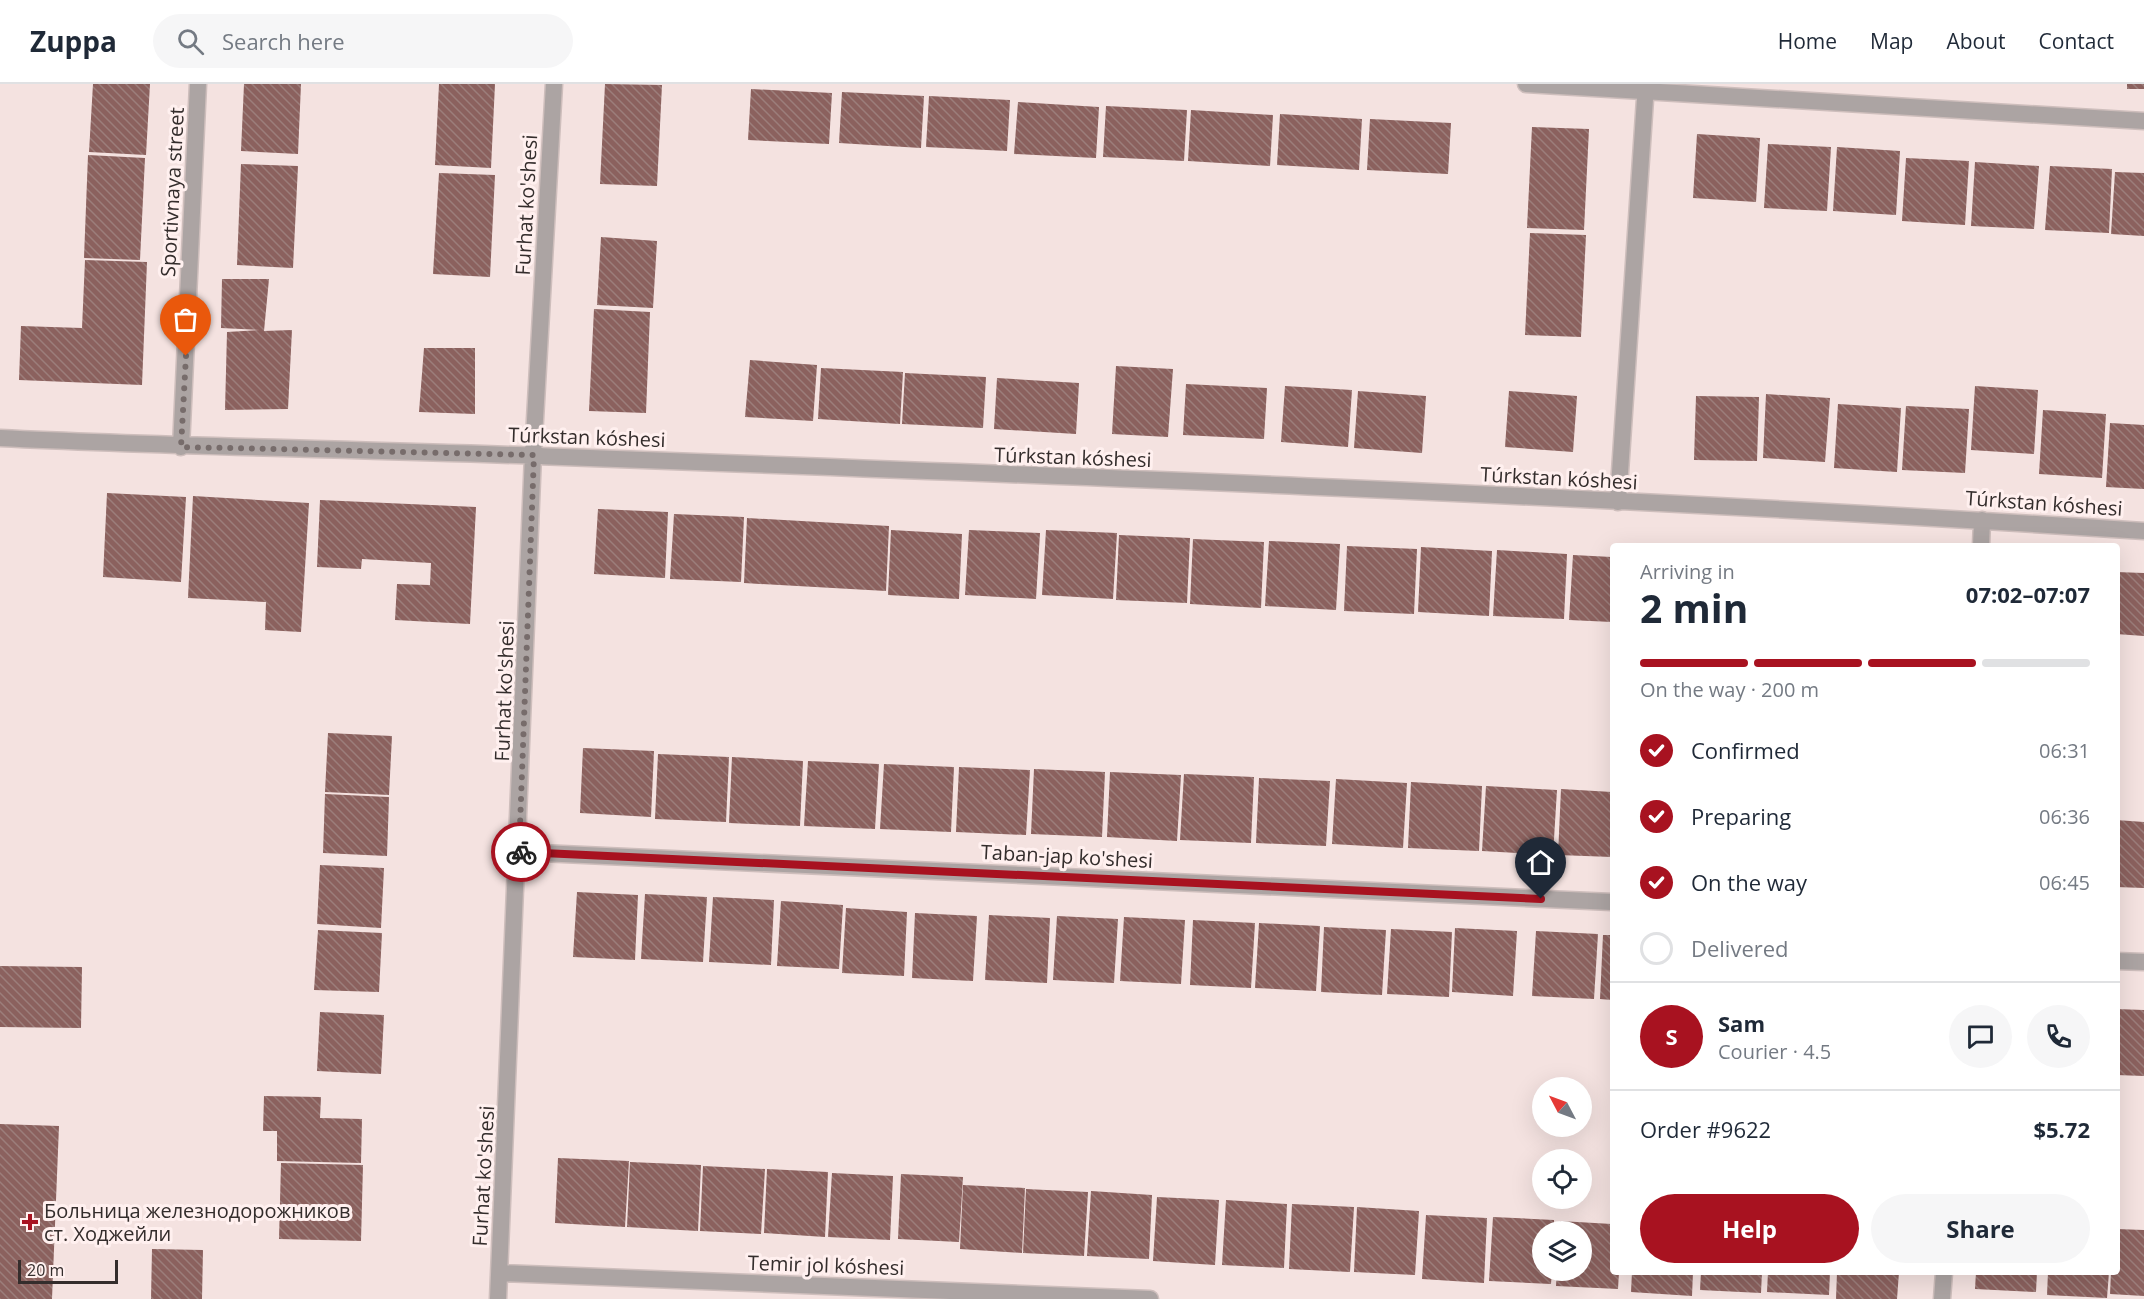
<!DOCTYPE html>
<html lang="en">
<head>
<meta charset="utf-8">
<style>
	body { margin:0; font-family:"Open Sans",sans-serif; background:#f6f6f7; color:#1f2937; height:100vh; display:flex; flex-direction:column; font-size:22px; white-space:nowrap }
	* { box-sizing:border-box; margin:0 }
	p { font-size:20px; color:#747a83 }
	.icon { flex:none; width:33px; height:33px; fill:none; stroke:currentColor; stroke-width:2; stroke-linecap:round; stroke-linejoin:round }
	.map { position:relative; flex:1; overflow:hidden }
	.panel { position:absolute; left:1610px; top:459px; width:510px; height:732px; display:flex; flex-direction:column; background:#fff; border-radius:6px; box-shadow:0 6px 24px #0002 }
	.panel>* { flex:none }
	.needle { width:39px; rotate:311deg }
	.tools { position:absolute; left:1532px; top:993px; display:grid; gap:12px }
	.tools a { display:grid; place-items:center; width:60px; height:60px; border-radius:50%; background:#fff; box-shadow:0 6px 24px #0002; font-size:30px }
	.scale { position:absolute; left:18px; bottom:15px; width:100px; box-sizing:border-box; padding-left:6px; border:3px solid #342d2c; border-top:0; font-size:16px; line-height:21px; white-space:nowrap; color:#342d2c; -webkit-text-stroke:4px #fff0ef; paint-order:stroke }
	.pin { position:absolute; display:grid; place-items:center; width:51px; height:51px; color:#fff; margin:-62px -26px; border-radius:50% 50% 50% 0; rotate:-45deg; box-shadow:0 0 6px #0007 }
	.pin .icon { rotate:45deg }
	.courier { position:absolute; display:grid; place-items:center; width:60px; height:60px; margin:-30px; border:4px solid #a81220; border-radius:50%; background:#fff; color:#222; box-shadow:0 2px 8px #0007 }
	.head em { font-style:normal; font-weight:700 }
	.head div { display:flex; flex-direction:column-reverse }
	.head { display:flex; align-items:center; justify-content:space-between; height:102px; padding:0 30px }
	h1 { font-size:39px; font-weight:700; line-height:45px }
	.bar { display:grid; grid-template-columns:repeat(4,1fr); gap:9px 6px; align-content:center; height:72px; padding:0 30px }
	.bar i { height:8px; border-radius:4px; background:#e0e1e3 }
	.bar .current { background:#a81220 }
	.bar p { grid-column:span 4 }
	.line { display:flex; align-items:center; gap:15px; padding:0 30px; border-top:2px solid #e0e1e3 }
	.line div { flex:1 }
	.round { display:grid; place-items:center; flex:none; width:63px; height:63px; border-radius:32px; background:#f6f6f7 }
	ol { padding:0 30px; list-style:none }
	li { display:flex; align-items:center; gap:18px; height:66px }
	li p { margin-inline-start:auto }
	li .icon { padding:6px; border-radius:50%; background:#a81220; color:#fff; stroke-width:4 }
	li:last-child { color:#747a83 }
	li i { width:33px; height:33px; border:3px solid #e0e1e3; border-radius:50% }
	.button { display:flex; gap:12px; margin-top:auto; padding:12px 30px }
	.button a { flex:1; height:69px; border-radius:36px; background:#a81220; color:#fff; font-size:24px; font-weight:700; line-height:69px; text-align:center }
	.button a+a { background:#f6f6f7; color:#1f2937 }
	header { display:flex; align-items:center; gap:36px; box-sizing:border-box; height:84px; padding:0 30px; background:#fff; border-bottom:2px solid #e0e1e3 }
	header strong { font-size:28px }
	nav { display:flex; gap:33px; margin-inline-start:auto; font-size:21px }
	.search { width:420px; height:54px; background:#f6f6f7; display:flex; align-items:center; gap:15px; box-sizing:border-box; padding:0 21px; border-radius:33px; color:#747a83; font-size:22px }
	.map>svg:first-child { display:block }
	.building { fill:url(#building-back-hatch) }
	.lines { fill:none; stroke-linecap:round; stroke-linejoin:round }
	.minor-casing { stroke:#cebebc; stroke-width:19 }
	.minor { stroke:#aca4a3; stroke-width:16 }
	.done { stroke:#776c6b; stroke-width:6; stroke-dasharray:0 10.8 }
	.route { stroke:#a81220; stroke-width:8 }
	.poi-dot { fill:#a81220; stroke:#fff0ef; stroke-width:2 }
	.labels { text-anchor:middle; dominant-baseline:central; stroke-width:6; stroke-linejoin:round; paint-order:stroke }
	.street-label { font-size:20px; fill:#342d2c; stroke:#fff0ef }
	.poi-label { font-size:20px; fill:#342d2c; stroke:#fff0ef; text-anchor:start }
</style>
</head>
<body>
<header>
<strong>Zuppa</strong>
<div class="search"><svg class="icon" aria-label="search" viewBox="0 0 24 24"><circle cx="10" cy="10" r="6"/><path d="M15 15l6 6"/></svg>Search here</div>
<nav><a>Home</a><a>Map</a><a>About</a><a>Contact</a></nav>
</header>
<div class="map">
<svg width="2144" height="1215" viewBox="0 0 2144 1215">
	<defs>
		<pattern id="building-back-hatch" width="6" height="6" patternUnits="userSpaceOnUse" patternTransform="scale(1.5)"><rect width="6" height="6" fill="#8b615e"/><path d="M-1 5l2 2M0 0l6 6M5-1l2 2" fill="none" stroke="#9c7e7b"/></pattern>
	</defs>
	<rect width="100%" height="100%" fill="#f4e2e0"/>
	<path class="building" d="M93 0H150L146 71 89 68Z
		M244 0H301L298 70 241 67Z
		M439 0H495L491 84 435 81Z
		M605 0 662 1 657 102 600 100Z
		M2127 0H2144V5H2127Z
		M751 5 832 9 829 60 748 56Z
		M842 8 924 12 921 64 839 59Z
		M929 12 1010 16 1007 67 926 63Z
		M1018 18 1099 23 1096 74 1014 70Z
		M1106 22 1187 26 1184 77 1103 73Z
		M1191 26 1273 31 1270 82 1188 77Z
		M1280 30 1362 35 1359 86 1277 81Z
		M1370 35 1451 39 1448 90 1367 86Z
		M1532 43 1589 45 1584 146 1527 144Z
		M1697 50 1760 54 1756 118 1693 114Z
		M1768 60 1831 63 1827 127 1764 124Z
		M1837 63 1900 67 1896 131 1833 127Z
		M88 71 145 74 140 176 84 174Z
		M1906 74 1969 77 1965 141 1902 137Z
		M1975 78 2039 82 2034 145 1971 142Z
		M241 80 298 82 293 184 237 181Z
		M2050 82 2112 85 2109 149 2045 146Z
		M2115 88 2144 89V152L2111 150Z
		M439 89 495 91 490 193 433 190Z
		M1530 149 1586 151 1581 253 1525 251Z
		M601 153 657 157 653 224 597 221Z
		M85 176 147 178 142 301 19 296 21 242 82 244Z
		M222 195H269L264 247 292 246 288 325 225 326 227 248 260 246 221 244Z
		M594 225 650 228 646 329 589 327Z
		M424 264H475V330L419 328Z
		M750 276 817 281 813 337 745 333Z
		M1116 282 1173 285 1168 353 1112 350Z
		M821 284 903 288 900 340 818 335Z
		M905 289 986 293 983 344 902 340Z
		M997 294 1079 299 1076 350 994 345Z
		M1186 300 1267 304 1264 355 1183 351Z
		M1285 302 1352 306 1348 363 1281 358Z
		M1975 302 2038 306 2034 370 1971 366Z
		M1358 307 1426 312 1422 369 1354 364Z
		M1509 307 1577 312 1573 368 1505 363Z
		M1766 310 1830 314 1825 378 1763 374Z
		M1696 312 1759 313 1757 377 1694 376Z
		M1838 320 1901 324 1897 388 1834 384Z
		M1906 322 1969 325 1965 389 1902 386Z
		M2043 326 2106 330 2102 394 2039 390Z
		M2110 339 2144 341V405L2106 403Z
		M107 409 186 413 181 498 103 493Z
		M193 412 309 419 301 548 265 546 266 518 188 514Z
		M320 416 476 423 470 540 395 536 397 500 430 501 431 479 362 475 361 485 317 483Z
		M598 425 668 428 665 494 594 490Z
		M674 430 744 433 741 498 670 495Z
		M747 434 889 442 886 507 744 499Z
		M891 446 962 450 959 515 888 511Z
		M969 446 1040 449 1036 515 965 511Z
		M1046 446 1117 449 1113 515 1042 511Z
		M1119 451 1190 454 1187 519 1116 516Z
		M1193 455 1264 458 1261 524 1190 520Z
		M1269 457 1340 460 1336 526 1265 522Z
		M1347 462 1417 465 1414 530 1344 527Z
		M1421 463 1492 467 1489 532 1418 528Z
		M1497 466 1567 470 1564 535 1493 532Z
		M1573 471 1612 473V538L1569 536Z
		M2116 488 2144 489V552L2116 550Z
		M328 649 392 652 389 711 325 708Z
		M583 664 654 667 651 733 580 729Z
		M658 670 729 673 726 738 655 735Z
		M732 673 803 677 800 742 729 739Z
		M808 677 879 680 875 745 804 742Z
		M884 680 954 683 951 748 880 745Z
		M959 683 1030 686 1026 751 956 748Z
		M1034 685 1105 688 1102 753 1031 750Z
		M1110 688 1181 691 1177 757 1107 753Z
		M1184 690 1254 693 1251 759 1180 756Z
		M1259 694 1330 697 1326 762 1256 759Z
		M1336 695 1407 699 1403 764 1332 760Z
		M1411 698 1482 702 1479 767 1408 764Z
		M1486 702 1557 706 1553 771 1482 767Z
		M1561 705 1612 708V773L1558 771Z
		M325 710 389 713 387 772 323 769Z
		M2116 736 2144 738V804L2116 803Z
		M320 781 384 784 381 844 317 840Z
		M577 808 638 811 635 876 573 873Z
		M645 810 707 813 703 878 641 875Z
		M713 813 774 816 771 881 709 878Z
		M781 817 843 821 839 885 777 882Z
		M846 824 907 828 904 892 842 889Z
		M915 829 977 832 973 897 912 894Z
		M989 831 1050 834 1047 899 985 896Z
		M1057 832 1118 835 1114 899 1053 896Z
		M1124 833 1185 836 1181 900 1120 897Z
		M1193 836 1255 839 1251 904 1190 901Z
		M1259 839 1320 842 1316 907 1255 904Z
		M1324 843 1386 846 1382 911 1321 908Z
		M1455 844 1517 847 1513 912 1452 908Z
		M1391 845 1452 848 1449 913 1387 910Z
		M318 846 382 849 379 908 314 906Z
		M1536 847 1598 850 1594 915 1532 912Z
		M1603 851H1612V916L1600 915Z
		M0 882 82 883 81 944 0 943Z
		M2116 925 2144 926V992L2116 991Z
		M320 928 384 931 381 990 317 987Z
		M264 1012 321 1013 320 1034 362 1035 361 1079 277 1077V1047H263Z
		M0 1040 59 1042 52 1215H0Z
		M558 1074 629 1077 625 1143 555 1139Z
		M630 1078 701 1081 698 1147 627 1143Z
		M281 1079 363 1081 361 1157 279 1155Z
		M703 1082 765 1085 761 1150 700 1147Z
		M767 1085 828 1088 825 1153 764 1149Z
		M832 1089 893 1092 890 1156 828 1153Z
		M901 1090 963 1093 959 1158 898 1155Z
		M963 1101 1025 1104 1022 1169 960 1165Z
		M1026 1105 1088 1108 1084 1172 1023 1169Z
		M1091 1107 1152 1111 1149 1175 1087 1172Z
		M1157 1113 1219 1116 1215 1181 1153 1177Z
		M1226 1116 1287 1120 1284 1184 1222 1181Z
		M1292 1120 1354 1123 1350 1188 1289 1185Z
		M1357 1123 1419 1127 1415 1191 1354 1188Z
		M1426 1131 1487 1134 1484 1199 1422 1195Z
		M1493 1133 1554 1136V1148H1542V1186H1552L1551 1200 1489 1197Z
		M1560 1137 1612 1140V1188H1619L1618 1205 1556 1202 1557 1186H1581V1148H1559Z
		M2116 1145 2144 1146V1212L2110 1210 2111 1188H2116Z
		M152 1165 203 1166 202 1215H151Z
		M1632 1188H1693L1692 1212 1631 1208Z
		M1701 1188H1762L1761 1209 1700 1206Z
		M1768 1188H1830L1829 1211 1767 1208Z
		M1837 1188H1899L1897 1215H1836Z
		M1976 1188H2037L2036 1208 1975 1205Z
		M2048 1188H2109L2107 1214 2047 1211Z"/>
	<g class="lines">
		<g class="minor-casing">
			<path id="minor" d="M1526 0 2144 37
				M0 354C180 363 359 365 539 372 1074 392 1610 412 2144 447
				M181 363 198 0
				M1618 418 1646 0
				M1981 462 1982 436
				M519 768 1612 818
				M2116 877 2144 878
				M500 1189 1150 1215
				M498 1215 533 371 554 0
				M1942 1215 1944 1188"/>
		</g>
		<use href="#minor" class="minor"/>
	</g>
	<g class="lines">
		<path class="done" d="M186 272 181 363 534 371 519 768H521"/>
		<path class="route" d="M521 768 1541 815"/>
	</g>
	<path class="poi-dot" d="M27 1129h6v6h6v6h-6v6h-6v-6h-6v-6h6z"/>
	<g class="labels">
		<g class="street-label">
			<text transform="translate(172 108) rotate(-87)">Sportivnaya street</text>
			<text transform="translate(526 121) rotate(-87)">Furhat ko'shesi</text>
			<text transform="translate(587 353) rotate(2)">Túrkstan kóshesi</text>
			<text transform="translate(1073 373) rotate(2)">Túrkstan kóshesi</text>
			<text transform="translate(1559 394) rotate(3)">Túrkstan kóshesi</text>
			<text transform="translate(2044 419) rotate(4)">Túrkstan kóshesi</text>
			<text transform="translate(504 607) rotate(-88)">Furhat ko'shesi</text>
			<text transform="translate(1067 772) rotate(3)">Taban-jap ko'shesi</text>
			<text transform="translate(483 1092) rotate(-87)">Furhat ko'shesi</text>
			<text transform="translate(826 1181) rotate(2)">Temir jol kóshesi</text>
		</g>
		<g class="poi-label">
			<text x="44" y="1126">Больница железнодорожников<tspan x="44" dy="23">ст. Ходжейли</tspan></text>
		</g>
	</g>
</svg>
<div class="tools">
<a><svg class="needle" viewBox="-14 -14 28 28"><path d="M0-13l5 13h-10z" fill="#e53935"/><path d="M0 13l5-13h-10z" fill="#747a83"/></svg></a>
<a><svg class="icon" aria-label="locate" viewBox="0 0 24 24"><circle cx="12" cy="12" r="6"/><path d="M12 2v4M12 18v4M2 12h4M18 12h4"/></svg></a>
<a><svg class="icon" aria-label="layers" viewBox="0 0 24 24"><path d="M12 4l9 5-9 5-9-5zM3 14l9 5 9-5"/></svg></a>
</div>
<div class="scale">20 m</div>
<div class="pin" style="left:186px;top:272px;background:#ea580c"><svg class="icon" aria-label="bag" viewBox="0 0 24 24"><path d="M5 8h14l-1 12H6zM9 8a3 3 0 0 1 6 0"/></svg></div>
<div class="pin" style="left:1541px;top:815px;background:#1f2937"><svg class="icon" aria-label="home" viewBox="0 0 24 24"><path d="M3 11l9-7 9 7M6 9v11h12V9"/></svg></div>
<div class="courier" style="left:521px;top:768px"><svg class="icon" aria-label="bike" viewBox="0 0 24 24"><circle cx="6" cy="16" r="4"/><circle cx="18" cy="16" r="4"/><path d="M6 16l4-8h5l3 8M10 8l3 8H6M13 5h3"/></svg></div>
<section class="panel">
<div class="head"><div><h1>2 min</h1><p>Arriving in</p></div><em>07:02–07:07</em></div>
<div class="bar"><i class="current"></i><i class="current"></i><i class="current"></i><i></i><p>On the way · 200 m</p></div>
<ol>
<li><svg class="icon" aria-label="check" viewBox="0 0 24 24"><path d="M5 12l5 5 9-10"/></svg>Confirmed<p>06:31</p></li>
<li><svg class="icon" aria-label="check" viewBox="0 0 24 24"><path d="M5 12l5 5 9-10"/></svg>Preparing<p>06:36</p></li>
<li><svg class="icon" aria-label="check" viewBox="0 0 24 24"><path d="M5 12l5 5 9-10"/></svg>On the way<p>06:45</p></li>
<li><i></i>Delivered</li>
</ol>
<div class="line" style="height:108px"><b class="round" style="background:#a81220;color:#fff">S</b><div><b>Sam</b><p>Courier · 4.5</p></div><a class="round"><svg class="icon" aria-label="chat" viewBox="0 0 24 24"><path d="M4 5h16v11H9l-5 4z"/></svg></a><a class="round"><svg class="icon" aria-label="phone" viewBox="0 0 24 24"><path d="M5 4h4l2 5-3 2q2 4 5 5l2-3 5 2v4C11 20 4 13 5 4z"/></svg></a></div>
<div class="line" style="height:78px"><div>Order #9622</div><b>$5.72</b></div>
<div class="button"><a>Help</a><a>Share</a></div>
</section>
</div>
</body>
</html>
